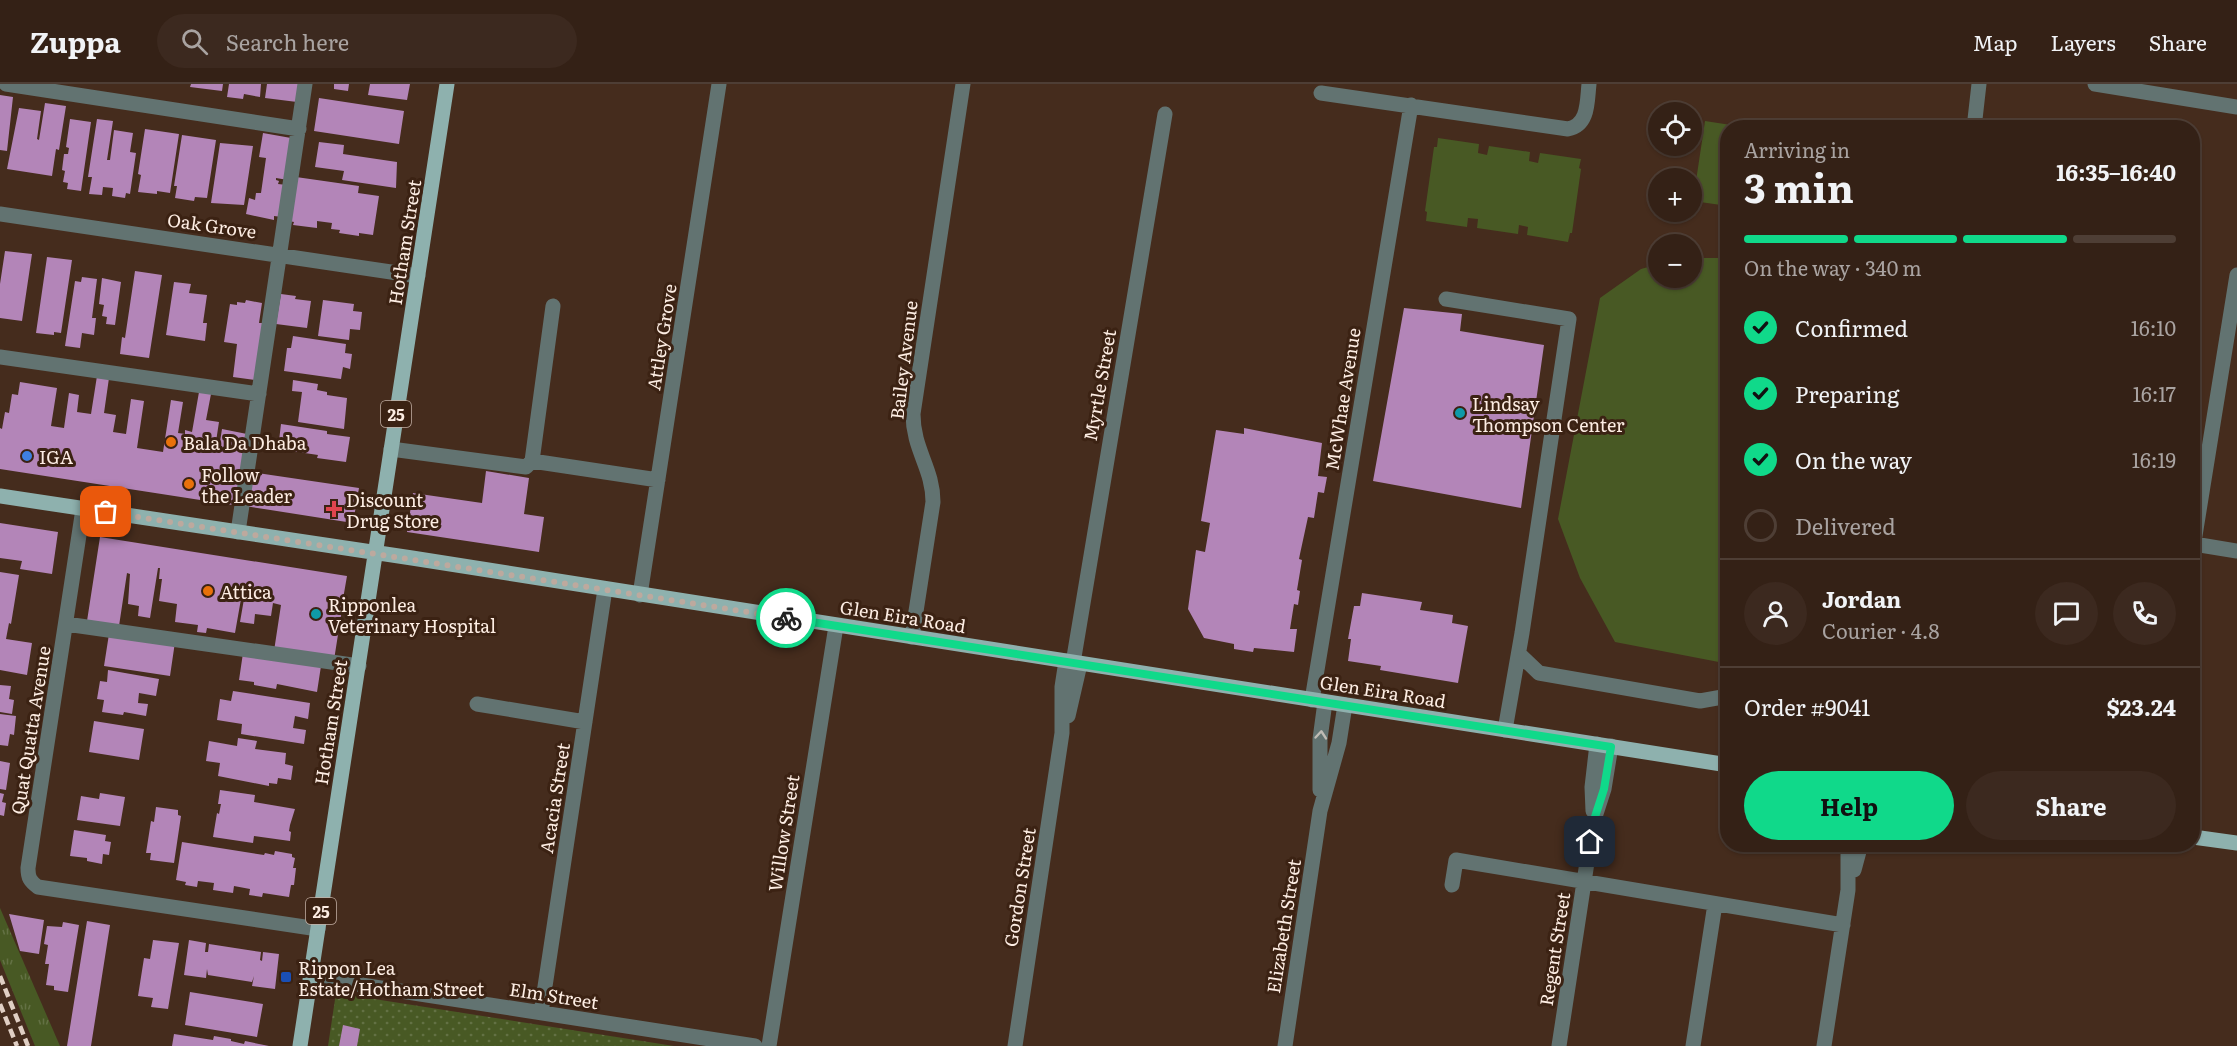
<!DOCTYPE html>
<html lang="en">
<head>
<meta charset="utf-8">
<style>
	body { margin:0; font-family:Literata,serif; background:#3c291f; color:#f1f3f6; height:100vh; display:flex; flex-direction:column; font-size:22px; white-space:nowrap }
	* { box-sizing:border-box; margin:0 }
	p { font-size:20px; color:#a9a3a1 }
	.icon { flex:none; width:33px; height:33px; fill:none; stroke:currentColor; stroke-width:2; stroke-linecap:round; stroke-linejoin:round }
	.map { position:relative; flex:1; overflow:hidden }
	.side { position:absolute; left:1720px; top:36px; width:480px; height:732px; display:flex; flex-direction:column; background:#342116; border-radius:24px; box-shadow:0 2px 4px #0004,0 0 0 2px #4e3e35 }
	.side>* { flex:none }
	.controls { position:absolute; left:1648px; top:18px; display:grid; gap:12px }
	.controls a { display:grid; place-items:center; width:54px; height:54px; border-radius:50%; background:#342116; box-shadow:0 2px 4px #0004,0 0 0 2px #4e3e35; font-size:30px }
	.pin { position:absolute; display:grid; place-items:center; width:51px; height:51px; color:#fff; margin:-26px; border-radius:12px; box-shadow:0 3px 9px #0006 }
	.courier { position:absolute; display:grid; place-items:center; width:60px; height:60px; margin:-30px; border:4px solid #10d98a; border-radius:50%; background:#fff; color:#222; box-shadow:0 2px 8px #0007 }
	.overview em { font-style:normal; font-weight:700 }
	.overview div { display:flex; flex-direction:column-reverse }
	.overview { display:flex; align-items:center; justify-content:space-between; height:102px; padding:0 24px }
	h1 { font-size:39px; font-weight:700; line-height:45px }
	.bar { display:grid; grid-template-columns:repeat(4,1fr); gap:9px 6px; align-content:center; height:72px; padding:0 24px }
	.bar i { height:8px; border-radius:4px; background:#4e3e35 }
	.bar .current { background:#10d98a }
	.bar p { grid-column:span 4 }
	.line { display:flex; align-items:center; gap:15px; padding:0 24px; border-top:2px solid #4e3e35 }
	.line div { flex:1 }
	.round { display:grid; place-items:center; flex:none; width:63px; height:63px; border-radius:32px; background:#3c291f }
	ol { padding:0 24px; list-style:none }
	li { display:flex; align-items:center; gap:18px; height:66px }
	li p { margin-inline-start:auto }
	li .icon { padding:6px; border-radius:50%; background:#10d98a; color:#111; stroke-width:4 }
	li:last-child { color:#a9a3a1 }
	li i { width:33px; height:33px; border:3px solid #4e3e35; border-radius:50% }
	.button { display:flex; gap:12px; margin-top:auto; padding:12px 24px }
	.button a { flex:1; height:69px; border-radius:36px; background:#10d98a; color:#111; font-size:24px; font-weight:700; line-height:69px; text-align:center }
	.button a+a { background:#3c291f; color:#f1f3f6 }
	header { display:flex; align-items:center; gap:36px; box-sizing:border-box; height:84px; padding:0 30px; background:#342116; border-bottom:2px solid #4e3e35 }
	header strong { font-size:28px }
	nav { display:flex; gap:33px; margin-inline-start:auto; font-size:21px }
	.search { width:420px; height:54px; background:#3c291f; display:flex; align-items:center; gap:15px; box-sizing:border-box; padding:0 21px; border-radius:33px; color:#a9a3a1; font-size:22px }
	.map>svg:first-child { display:block }
	.grass { fill:url(#grass-tufts) }
	.garden { fill:url(#garden-dots) }
	.pitch { fill:#485924 }
	.building { fill:#b385b8 }
	.lines { fill:none; stroke-linecap:round; stroke-linejoin:round }
	.minor { stroke:#627371; stroke-width:15 }
	.major { stroke:#8eb1ae; stroke-width:15 }
	.rail { stroke:#e0cfc4; stroke-width:4.5; stroke-dasharray:9 4.5; stroke-linecap:butt }
	.oneway { stroke:#bfbcb5 }
	.done { stroke:#bda99e; stroke-width:6; stroke-dasharray:0 10.8 }
	.route { stroke:#10d98a; stroke-width:8 }
	.culture-dot { fill:#0f9aa8; stroke:#3b2213; stroke-width:2 }
	.food-dot { fill:#e8710a; stroke:#3b2213; stroke-width:2 }
	.shop-dot { fill:#3f7fe0; stroke:#3b2213; stroke-width:2 }
	.health-dot { fill:#e0444e; stroke:#3b2213; stroke-width:2 }
	.transit-dot { fill:#1a4fb4; stroke:#3b2213; stroke-width:2 }
	.labels { text-anchor:middle; dominant-baseline:central; stroke-width:6; stroke-linejoin:round; paint-order:stroke }
	.shield { fill:#3b2213; stroke:#c3b0a5; stroke-width:1.5 }
	.shield-label { font-size:16px; font-weight:bold; fill:#fdede3 }
	.street-label { font-size:18px; fill:#fdede3; stroke:#3b2213 }
	.poi-label { font-size:18px; fill:#fdede3; stroke:#3b2213; text-anchor:start }
</style>
</head>
<body>
<header>
<strong>Zuppa</strong>
<div class="search"><svg class="icon" aria-label="search" viewBox="0 0 24 24"><circle cx="10" cy="10" r="6"/><path d="M15 15l6 6"/></svg>Search here</div>
<nav><a>Map</a><a>Layers</a><a>Share</a></nav>
</header>
<div class="map">
<svg width="2237" height="962" viewBox="0 0 2237 962">
	<defs>
		<pattern id="grass-tufts" width="24" height="20" patternUnits="userSpaceOnUse" patternTransform="scale(1.5)"><rect width="24" height="20" fill="#485924"/><path d="M3 7l-1-3M5 7V3M7 7l1-3M15 17l-1-3M17 17v-4M19 17l1-3" fill="none" stroke="#637144"/></pattern>
		<pattern id="garden-dots" width="8" height="8" patternUnits="userSpaceOnUse" patternTransform="scale(1.5)"><rect width="8" height="8" fill="#485924"/><path d="M2 2h.1M6 6h.1" fill="none" stroke="#637144" stroke-width="1.8" stroke-linecap="round"/></pattern>
	</defs>
	<rect width="100%" height="100%" fill="#452c1d"/>
	<path class="grass" d="M0 824 60 962H35L0 876Z"/>
	<path class="garden" d="M336 909 674 962H328Z"/>
	<path class="pitch" d="M1705 37 1744 43 1728 44V122L1693 117Z
		M1438 54 1479 60 1478 69 1487 71 1489 62 1530 68 1529 77 1538 79 1540 69 1581 75 1579 84 1581 85 1572 149H1570L1568 158 1527 151 1528 143 1519 141 1518 150 1477 144 1478 135 1468 134 1467 143 1426 137 1427 128 1425 127 1434 63H1437Z
		M1692 174H1728V577L1724 579 1615 558 1580 494 1558 435 1600 214 1641 185 1659 180V194H1692Z"/>
	<path class="building" d="M191 0H223L222 7 190 3Z
		M229 0H261L260 13 244 10 243 15 227 13Z
		M267 0H300L297 18 265 14Z
		M334 0H349L348 7 334 5Z
		M370 0H410L407 16 368 11Z
		M0 11 13 13 7 67 0 66Z
		M319 14 404 27 399 60 314 47Z
		M45 19 66 22 59 66 56 65 52 92 7 85 19 24 41 27 37 55 39 56Z
		M70 35 91 38 81 107 67 105 68 99 63 98 65 87 62 86 64 70H68L69 64 66 63Z
		M97 35 113 37 107 76H110L114 46 133 49 130 68 136 69 130 110 126 109 125 114 112 112 113 104 103 103 102 111 89 110 92 93H88Z
		M145 45 179 50 170 109 157 107V110L138 108 141 91 138 90Z
		M263 49 291 54 288 96 276 94V96L279 97 278 100 287 101 282 133 274 132V136L246 130 249 114 255 116 256 109H261L266 74 259 73Z
		M182 51 216 56 207 114 195 113 194 117 175 114 177 102H174Z
		M319 58 344 61 343 70 397 78 396 104 342 96 344 87 315 83Z
		M220 59 253 62 244 121 211 119Z
		M296 93 359 102 358 109 379 112 373 151 359 149V152L339 149 340 146 331 145 332 139 317 137V144L293 141 294 138 289 137Z
		M5 167 32 170 22 237 0 234V200Z
		M47 173 72 176 61 249 54 248V251L36 249Z
		M135 187 162 191 149 274 120 270 122 253 125 254Z
		M82 193 97 195 92 234H96L94 251 82 249 80 264 65 262 75 197 81 198Z
		M102 194 121 198 115 241 106 240 107 233 102 232 104 221 99 220Z
		M2193 197 2200 198 2194 222H2193Z
		M174 198 191 200 189 209 207 211 203 239H207L205 257 166 251Z
		M281 210 296 212 295 215 311 217 307 244 276 240Z
		M246 216 262 219 259 239H263L255 296 233 293 237 260 224 258 230 220 237 221V218L245 219Z
		M323 216 354 220 353 227 362 228 360 246 350 245 349 256 318 252Z
		M1404 224 1462 230 1460 247 1544 261 1521 424 1373 397Z
		M293 252 346 260 345 269 352 270 350 285 343 283 341 295 284 287 287 264H291Z
		M97 292 109 294 104 329 116 331 113 348 126 350 131 315 144 317 137 364 163 368 171 316 183 318 178 349 185 350V346L192 348 199 308 211 310 206 336 219 338 215 364H219L222 345 247 350 239 422 0 385V344L2 345 5 328 9 329 12 310 18 311 20 298 57 304 51 342 64 344 69 309 79 311 77 328 91 330Z
		M293 296 318 300 317 306 327 308V311L347 314 344 345 298 338 302 308 292 307Z
		M281 340 327 347V350L350 353 346 378 317 374 318 371 278 365Z
		M1244 344 1322 359 1318 392 1327 393 1324 409 1318 408 1314 434 1308 433 1300 470 1299 475 1302 476 1297 506 1300 507 1298 521 1294 520 1290 545H1297L1294 568 1254 564 1253 568 1234 565V560L1204 554 1188 525 1196 466 1205 468 1210 439 1201 437 1216 346 1244 350Z
		M486 387 529 394 524 430 544 433 539 468 407 448 413 409 482 419Z
		M250 388 359 404 353 439 245 422Z
		M0 439 58 448 52 490 20 485 22 477 0 474Z
		M100 453 347 492 343 515H339L338 518 343 519 334 576 274 567 281 521 273 519 271 532 255 530 254 540 240 538 244 515H241L235 549 207 544 206 549 197 548 198 541 175 538 177 520 159 517 162 495H159L160 484H158L150 534 138 532 139 522 128 520 130 490 127 489 119 542 87 537Z
		M0 488 19 491 11 540 9 539 6 555 32 559 27 591 0 586Z
		M1362 509 1422 518 1420 526 1453 531 1452 539 1468 542 1458 599 1380 586 1381 582 1348 577 1351 555H1348L1354 522H1360Z
		M109 550 175 558 170 592 104 582Z
		M243 569 321 582 317 608 277 600 276 605 254 601V598L239 596Z
		M108 586 159 595 156 612 139 609 138 619 148 620 146 632 124 628 123 631 102 628 104 616 97 615 100 597 107 598Z
		M0 601 11 602 9 615 14 616 12 630 0 628Z
		M233 607 310 619 308 635 295 632 293 644 306 646 304 660 241 650 242 640 217 636 220 615 231 617Z
		M0 630 16 632 14 651 10 650 8 662 0 661Z
		M94 637 144 645 139 676 89 668Z
		M238 654 257 657 255 665 286 669 285 680 293 682 291 696 278 694 277 700 269 699V702L218 692 220 679 206 677 209 657 237 662Z
		M0 677 10 679 6 706 0 705Z
		M220 706 255 711 254 718 295 725 290 741 289 747 291 748 290 757 254 752 253 759 213 753 217 729 219 730 221 720H218Z
		M0 709 4 710 2 718 6 719 4 732 0 731Z
		M100 709 125 713 120 742 77 736 81 712 99 715Z
		M156 723 178 726V731L181 732 174 779 150 776 151 769H146L151 737 154 738Z
		M74 746 106 751 105 757 111 758 109 771 103 770 102 780 87 777V774L70 772Z
		M182 758 264 771 265 769 274 771 275 767 292 770V773L295 774 293 784H296L294 801H291L289 813 263 809 262 813 249 811 250 805 234 802 233 809 213 806 214 799 198 797 197 803 185 801 186 798 176 796Z
		M9 830 44 836 39 870 20 867Z
		M87 837 110 841 91 962H67Z
		M63 838 79 841 68 908 54 906V902L46 901 49 880H45L48 861 44 860 47 842 62 843Z
		M153 856 179 859 168 925 151 923 153 914 138 912 144 874 150 875Z
		M189 856 206 859 205 868H208L209 860 261 868 260 876 262 877 263 868 279 870 275 905 252 902 254 892 252 898 208 891 207 885 206 894 184 891Z
		M190 908 263 920 257 953 185 941Z
		M343 941 360 945 357 962H339Z
		M174 950 213 956 214 952 231 955V957L244 960 245 957 269 962H172Z"/>
	<g class="lines">
		<path class="minor" d="M6 0 299 45
			M2095 0 2237 23
			M1321 9 1568 45C1589 41 1587 17 1589 0
			M1974 44 1979 0
			M0 130 418 192
			M1446 215 1569 235 1522 549 1505 646
			M553 222 532 377 658 396
			M0 273 259 310
			M391 365 526 383 532 377
			M83 425 28 784C28 794 30 797 38 803L318 845
			M238 448 305 0
			M2194 460 2237 467
			M2193 464 2237 191
			M640 511 719 0
			M66 540 359 582
			M912 553 933 418C933 384 913 366 913 330L963 0
			M1519 570 1539 589 1700 617 1728 612
			M1073 579 1165 30
			M1312 616 1411 21
			M477 620 585 638
			M1068 632 1080 580
			M1320 706V655L1325 618
			M1593 727 1592 703 1597 660
			M1854 786 1861 760
			M1452 801 1456 776 1843 841
			M310 893 755 962
			M541 929 605 505
			M769 962 836 542
			M1015 962 1062 649V603L1066 577
			M1285 962 1320 727 1339 659 1345 621
			M1559 962 1593 739 1604 705 1611 662
			M1693 962 1715 820
			M1824 962 1848 806V760"/>
		<path class="major" d="M0 412 412 474 1728 681
			M2193 753 2237 759
			M300 962 447 0"/>
		<path class="rail" d="M0 892 28 962
			M0 920 17 962"/>
	</g>
	<defs><path id="oneway-chevron" d="M-2-3.5L2.5 0L-2 3.5" fill="none" stroke-width="1.6" stroke-linecap="round" stroke-linejoin="round" transform="scale(1.5)"/></defs>
	<use class="oneway" href="#oneway-chevron" transform="translate(1321 651) rotate(-85)"/>
	<g class="lines">
		<path class="done" d="M106 428 786 534"/>
		<path class="route" d="M786 534 1611 663 1604 705 1593 739 1590 758"/>
	</g>
	<g class="culture-dot">
		<circle cx="1460" cy="329" r="6"/>
		<circle cx="316" cy="530" r="6"/>
	</g>
	<g class="food-dot">
		<circle cx="171" cy="358" r="6"/>
		<circle cx="189" cy="400" r="6"/>
		<circle cx="208" cy="507" r="6"/>
	</g>
	<circle class="shop-dot" cx="27" cy="372" r="6"/>
	<path class="health-dot" d="M331 416h6v6h6v6h-6v6h-6v-6h-6v-6h6z"/>
	<rect class="transit-dot" x="280" y="887" width="12" height="12" rx="3"/>
	<g class="labels">
		<g class="shield">
			<rect x="381" y="317" width="30" height="26" rx="4.5"/>
			<rect x="306" y="814" width="30" height="26" rx="4.5"/>
		</g>
		<g class="shield-label">
			<text x="396" y="330">25</text>
			<text x="321" y="827">25</text>
		</g>
		<g class="street-label">
			<text transform="translate(212 141) rotate(8)">Oak Grove</text>
			<text transform="translate(404 158) rotate(-81)">Hotham Street</text>
			<text transform="translate(661 253) rotate(-81)">Attley Grove</text>
			<text transform="translate(903 276) rotate(-83)">Bailey Avenue</text>
			<text transform="translate(1099 301) rotate(-80)">Myrtle Street</text>
			<text transform="translate(1342 315) rotate(-81)">McWhae Avenue</text>
			<text transform="translate(903 532) rotate(9)">Glen Eira Road</text>
			<text transform="translate(1383 607) rotate(9)">Glen Eira Road</text>
			<text transform="translate(330 638) rotate(-81)">Hotham Street</text>
			<text transform="translate(30 646) rotate(-81)">Quat Quatta Avenue</text>
			<text transform="translate(554 714) rotate(-81)">Acacia Street</text>
			<text transform="translate(783 749) rotate(-81)">Willow Street</text>
			<text transform="translate(1019 803) rotate(-81)">Gordon Street</text>
			<text transform="translate(1283 842) rotate(-81)">Elizabeth Street</text>
			<text transform="translate(1554 865) rotate(-81)">Regent Street</text>
			<text transform="translate(554 911) rotate(9)">Elm Street</text>
		</g>
		<g class="poi-label">
			<text x="1472" y="319">Lindsay<tspan x="1472" dy="21">Thompson Center</tspan></text>
			<text x="183" y="358">Bala Da Dhaba</text>
			<text x="39" y="372">IGA</text>
			<text x="201" y="390">Follow<tspan x="201" dy="21">the Leader</tspan></text>
			<text x="346" y="415">Discount<tspan x="346" dy="21">Drug Store</tspan></text>
			<text x="220" y="507">Attica</text>
			<text x="328" y="520">Ripponlea<tspan x="328" dy="21">Veterinary Hospital</tspan></text>
			<text x="298" y="883">Rippon Lea<tspan x="298" dy="21">Estate/Hotham Street</tspan></text>
		</g>
	</g>
</svg>
<div class="controls">
<a><svg class="icon" aria-label="locate" viewBox="0 0 24 24"><circle cx="12" cy="12" r="6"/><path d="M12 2v4M12 18v4M2 12h4M18 12h4"/></svg></a>
<a>+</a>
<a>−</a>
</div>
<div class="pin" style="left:106px;top:428px;background:#ea580c"><svg class="icon" aria-label="bag" viewBox="0 0 24 24"><path d="M5 8h14l-1 12H6zM9 8a3 3 0 0 1 6 0"/></svg></div>
<div class="pin" style="left:1590px;top:758px;background:#1f2937"><svg class="icon" aria-label="home" viewBox="0 0 24 24"><path d="M3 11l9-7 9 7M6 9v11h12V9"/></svg></div>
<div class="courier" style="left:786px;top:534px"><svg class="icon" aria-label="bike" viewBox="0 0 24 24"><circle cx="6" cy="16" r="4"/><circle cx="18" cy="16" r="4"/><path d="M6 16l4-8h5l3 8M10 8l3 8H6M13 5h3"/></svg></div>
<section class="side">
<div class="overview"><div><h1>3 min</h1><p>Arriving in</p></div><em>16:35–16:40</em></div>
<div class="bar"><i class="current"></i><i class="current"></i><i class="current"></i><i></i><p>On the way · 340 m</p></div>
<ol>
<li><svg class="icon" aria-label="check" viewBox="0 0 24 24"><path d="M5 12l5 5 9-10"/></svg>Confirmed<p>16:10</p></li>
<li><svg class="icon" aria-label="check" viewBox="0 0 24 24"><path d="M5 12l5 5 9-10"/></svg>Preparing<p>16:17</p></li>
<li><svg class="icon" aria-label="check" viewBox="0 0 24 24"><path d="M5 12l5 5 9-10"/></svg>On the way<p>16:19</p></li>
<li><i></i>Delivered</li>
</ol>
<div class="line" style="height:108px"><a class="round"><svg class="icon" aria-label="person" viewBox="0 0 24 24"><circle cx="12" cy="8" r="4"/><path d="M4 21q1-7 8-7t8 7"/></svg></a><div><b>Jordan</b><p>Courier · 4.8</p></div><a class="round"><svg class="icon" aria-label="chat" viewBox="0 0 24 24"><path d="M4 5h16v11H9l-5 4z"/></svg></a><a class="round"><svg class="icon" aria-label="phone" viewBox="0 0 24 24"><path d="M5 4h4l2 5-3 2q2 4 5 5l2-3 5 2v4C11 20 4 13 5 4z"/></svg></a></div>
<div class="line" style="height:78px"><div>Order #9041</div><b>$23.24</b></div>
<div class="button"><a>Help</a><a>Share</a></div>
</section>
</div>
</body>
</html>
